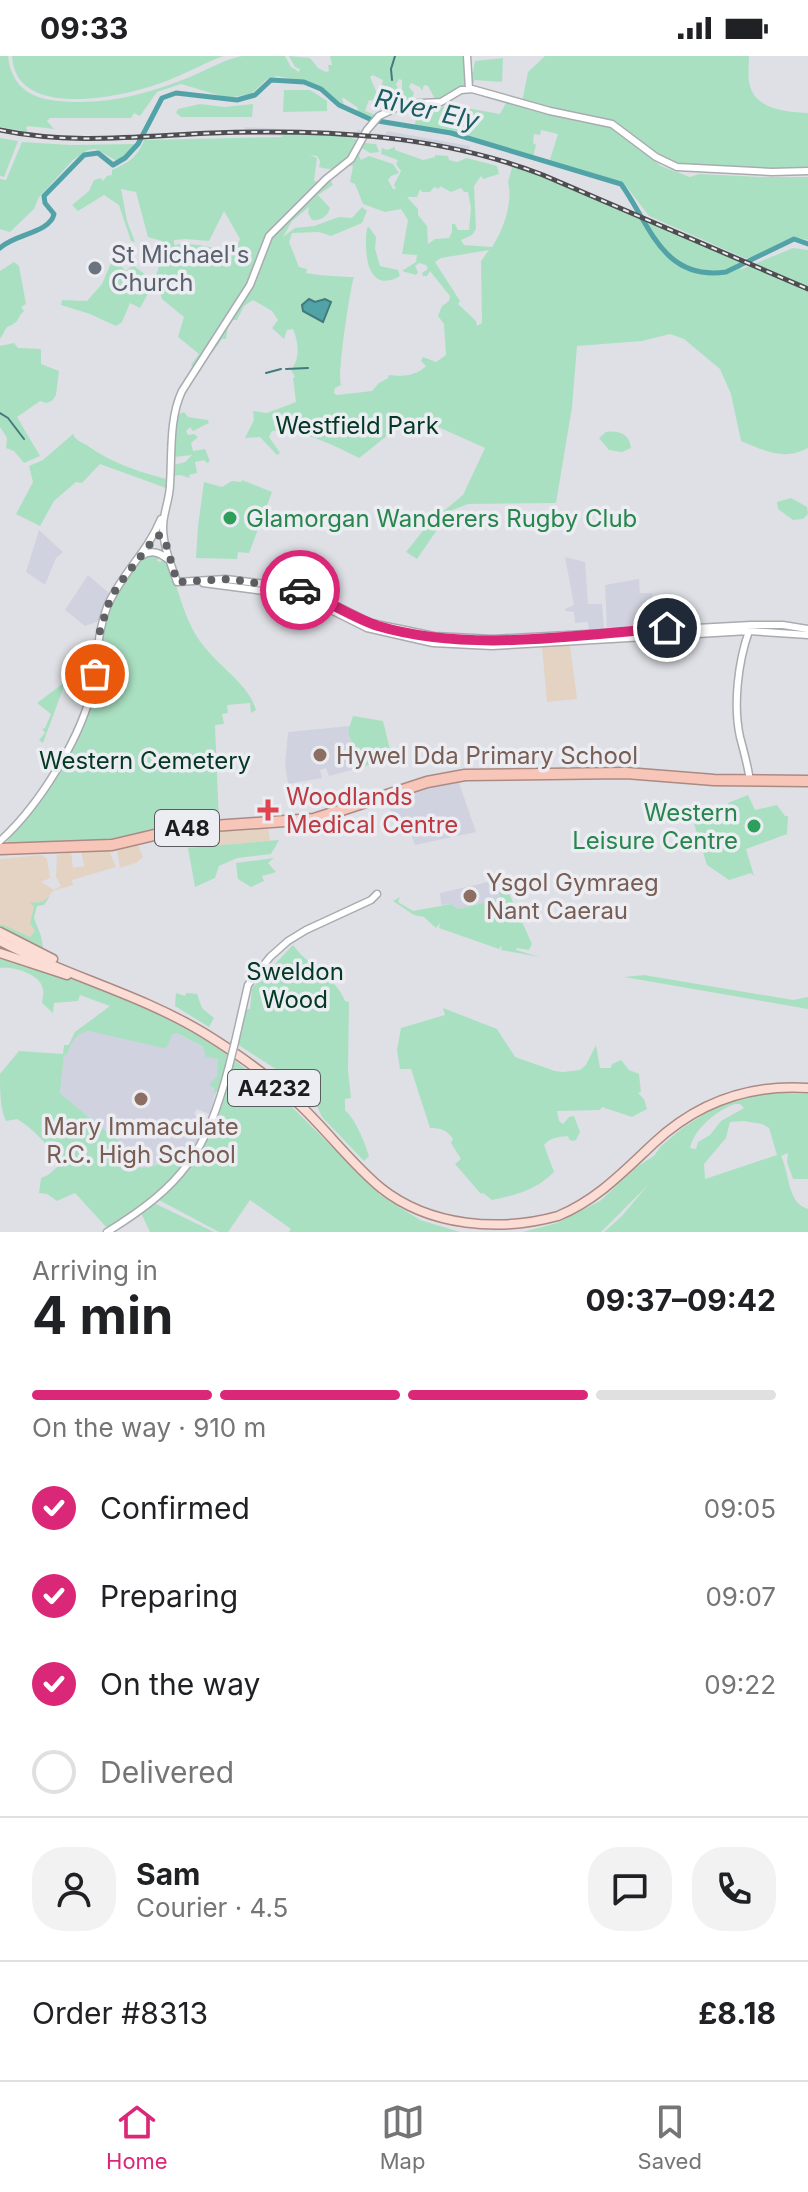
<!DOCTYPE html>
<html lang="en">
<head>
<meta charset="utf-8">
<style>
	body { margin:0; font-family:Inter,sans-serif; background:#f2f2f2; color:#202124; height:100vh; display:flex; flex-direction:column; font-size:30px; white-space:nowrap }
	* { box-sizing:border-box; margin:0 }
	p { font-size:26px; color:#757577 }
	.icon { flex:none; width:44px; height:44px; fill:none; stroke:currentColor; stroke-width:2; stroke-linecap:round; stroke-linejoin:round }
	.map { position:relative; height:1176px; overflow:hidden }
	.panel { display:flex; flex-direction:column; background:#fff; flex:1 }
	.panel>* { flex:none }
	.pin { position:absolute; display:grid; place-items:center; width:68px; height:68px; color:#fff; margin:-34px; border:4px solid #fff; border-radius:50%; box-shadow:0 2px 8px #0007 }
	.courier { position:absolute; display:grid; place-items:center; width:80px; height:80px; margin:-40px; border:6px solid #db2777; border-radius:50%; background:#fff; color:#222; box-shadow:0 2px 10px #0007 }
	.head em { font-style:normal; font-weight:700 }
	.head div { display:flex; flex-direction:column-reverse }
	.head { display:flex; align-items:center; justify-content:space-between; height:136px; padding:0 32px }
	h1 { font-size:52px; font-weight:700; line-height:60px }
	.bar { display:grid; grid-template-columns:repeat(4,1fr); gap:12px 8px; align-content:center; height:96px; padding:0 32px }
	.bar i { height:10px; border-radius:6px; background:#e0e0e0 }
	.bar .current { background:#db2777 }
	.bar p { grid-column:span 4 }
	.line { display:flex; align-items:center; gap:20px; padding:0 32px; border-top:2px solid #e0e0e0 }
	.line div { flex:1 }
	.round { display:grid; place-items:center; flex:none; width:84px; height:84px; border-radius:32px; background:#f2f2f2 }
	ol { padding:0 32px; list-style:none }
	li { display:flex; align-items:center; gap:24px; height:88px }
	li p { margin-inline-start:auto }
	li .icon { padding:8px; border-radius:50%; background:#db2777; color:#fff; stroke-width:4 }
	li:last-child { color:#757577 }
	li i { width:44px; height:44px; border:4px solid #e0e0e0; border-radius:50% }
	.status { display:flex; justify-content:space-between; align-items:center; height:56px; padding:0 40px; background:#fff; direction:ltr }
	.status svg { height:22px; fill:currentColor }
	.tab-bar { display:flex; justify-content:space-around; align-items:center; height:112px; border-top:2px solid #e0e0e0; background:#fff; font-size:22px; color:#757577 }
	.tab-bar a { display:grid; justify-items:center; gap:4px }
	.tab-bar .current { color:#db2777 }
	.map>svg:first-child { display:block }
	.commercial { fill:#e4d3c2 }
	.built { fill:#d0d3df }
	.green { fill:#aae0c2; fill-rule:evenodd }
	.water { fill:#52a3a7; stroke:#427a7e; stroke-width:2 }
	.lines { fill:none; stroke-linecap:round; stroke-linejoin:round }
	.stream { stroke:#427a7e; stroke-width:2 }
	.river { stroke:#52a3a7; stroke-width:5 }
	.minor-casing { stroke:#aaabb0; stroke-width:9 }
	.major-casing { stroke:#ab8a83; stroke-width:11 }
	.highway-casing { stroke:#ab8a83; stroke-width:13 }
	.minor { stroke:#fff; stroke-width:6 }
	.major { stroke:#fbddd5; stroke-width:8 }
	.highway { stroke:#f8c6b9; stroke-width:10 }
	.rail-casing { stroke:#4e4e51; stroke-width:5 }
	.rail { stroke:#ecedf2; stroke-width:2; stroke-dasharray:6; stroke-linecap:butt }
	.minor-bridge-casing { stroke:#aaabb0; stroke-width:9; stroke-linecap:butt }
	.minor-bridge { stroke:#fff; stroke-width:6 }
	.done { stroke:#606164; stroke-width:8; stroke-dasharray:0 14.4 }
	.route { stroke:#db2777; stroke-width:10 }
	.worship-dot { fill:#6b7280; stroke:#ecedf2; stroke-width:3 }
	.leisure-dot { fill:#2e9e5b; stroke:#ecedf2; stroke-width:3 }
	.education-dot { fill:#8d6e63; stroke:#ecedf2; stroke-width:3 }
	.health-dot { fill:#e0444e; stroke:#ecedf2; stroke-width:3 }
	.labels { text-anchor:middle; dominant-baseline:central; stroke-width:7; stroke-linejoin:round; paint-order:stroke }
	.shield { fill:#ecedf2; stroke:#5a5b5e; stroke-width:2 }
	.shield-label { font-size:22px; font-weight:bold; fill:#1c1c1e }
	.worship-label { font-size:24px; fill:#5b616d; stroke:#ecedf2; text-anchor:start }
	.park-label { font-size:24px; fill:#033823; stroke:#ecedf2 }
	.leisure-label { font-size:24px; fill:#27864d; stroke:#ecedf2; text-anchor:start }
	.education-label { font-size:24px; fill:#785e54; stroke:#ecedf2; text-anchor:start }
	.health-label { font-size:24px; fill:#be3a42; stroke:#ecedf2; text-anchor:start }
	.water-label { font-size:26px; font-style:italic; fill:#1b5e62; stroke:#ecedf2 }
</style>
</head>
<body>
<div class="status"><b>09:33</b><svg viewBox="0 0 49 12"><path d="M0 12V9h3v3zM5 12V6h3v6zM10 12V3h3v9zM15 12V0h3v12zM26 1h20v11H26zM47 4h2v5h-2z"/></svg></div>
<div class="map">
<svg width="808" height="1176" viewBox="0 0 808 1176">
	<rect width="100%" height="100%" fill="#dee0e5"/>
	<path class="commercial" d="M570 590 577 643 547 646 542 591Z
		M268 770 270 785 188 792V776L239 775Z
		M138 789 143 801 136 807 120 812 117 794Z
		M81 794H109L116 811 72 824 73 829 53 835 43 848H36L32 865 36 873 28 885 0 871V803L42 799 47 803 50 822 41 826 54 834 61 830 56 821 57 799 71 796 73 812 84 810Z"/>
	<path class="built" d="M245 71 357 77 358 73 363 77 386 78 387 75 470 90 469 96 365 82 245 79Z
		M39 474 63 496 56 502 45 529 26 516Z
		M565 501 585 506 588 548H602L604 574 589 575 588 566 575 567 574 556 565 555V553L574 549Z
		M88 519 110 538 97 566 85 570 65 554Z
		M639 523 640 537H652L653 547 668 546 669 569 607 573 605 529Z
		M350 670 348 675 359 712 329 720 326 712 320 714 322 722 288 728 285 708 288 676Z
		M458 724 476 776 415 789 409 772 395 775 388 743 431 729Z
		M501 823 508 835 499 837 500 843 458 853 451 848 441 849 440 837Z
		M83 972 172 979 177 977 220 1001 212 1055 211 1059 197 1053 194 1058 207 1066 184 1112 168 1104 144 1113 137 1111 128 1105 115 1083 60 1037 64 998 75 976Z"/>
	<path class="green" d="M0 0H8C11 26 25 40 51 44 100 51 145 39 190 21 206 14 226 3 242 0 255 0 271 0 285 0L291 11 299 16 300 13 295 11 289 0 310 2 318 12 326 16 329 15 328 9H332L330 0H465L464 18 467 25 470 14 473 16 475 5 503 2 502 26 475 24 471 31 466 29 465 32 442 43H435L428 30 424 29 422 35 420 31 411 27 409 31 414 37 411 45 406 46 402 37V24L399 23 396 28 399 36 390 35 383 39 380 36 383 24 373 19 370 21 379 42 375 45 369 44 365 55 376 59 374 63 357 57 358 52 344 42H342L345 51 337 49 334 43 329 42 325 34 303 24 299 27 296 24 277 20 266 24 251 38 228 42 181 28 157 36 140 60 134 57 131 62H50L47 65 54 73 28 70 26 72 28 76 0 71Z
		M12 0H223C200 9 178 22 155 29 117 42 15 63 12 0Z
		M545 0H749C749 10 747 24 751 33 759 54 789 56 808 57V112C775 113 701 116 672 105 648 96 631 76 609 65L522 46 528 16Z
		M284 34H310L327 45V55L283 56Z
		M507 45 615 73 661 110 690 121 699 118 761 121H808V184C778 175 769 204 744 202L649 160 626 130 549 107 558 78 541 74 540 79 534 78 533 87 536 89 533 101 467 79 415 70 417 51 455 50 500 58Z
		M200 48 225 51 253 48 252 61H181L176 57 178 53Z
		M285 78C303 78 327 75 345 80 356 83 364 88 376 88L379 96 370 97 362 92 359 100 361 104 369 100 393 108 399 117 391 120 388 124 393 133H396L394 129 401 115 396 108 398 104 381 98 382 92 387 94 395 91V94L423 104 435 101V99L448 100 449 104 457 106 467 102 497 110 499 118 483 123 481 120 474 130 476 173 472 179 461 184 464 189 492 191C504 173 513 146 508 126L513 108 640 161 642 167 651 166 744 206 740 214 793 192 808 194V392C783 405 765 395 741 385L731 338 720 313 684 283 670 278 642 285 577 290 572 351 556 447 468 448 450 455 417 503 406 496 429 467 463 439 485 392 425 365C401 362 378 389 359 402 334 389 300 372 272 375L269 381 280 397 277 399 260 381 245 382 254 364 253 355 267 357 296 346 293 322 295 321 291 314C300 303 299 287 293 273L287 274 284 283 272 272 278 264 272 255 253 244 244 250 237 264H233L228 271 226 283H222L215 293 195 313 191 309 199 298 178 281 184 261 162 243 159 234H150L140 252 130 247 122 266 116 270 90 258 61 249 62 244 87 245 102 228 113 202 126 215 133 209 147 220 156 219C162 208 156 203 156 192L162 185 148 181 136 136 121 133 127 165 135 186 131 185 119 149 104 139 78 155 72 149 89 135 94 124 101 122 103 125 107 120 112 119V114C128 107 138 101 144 84L281 81ZM310 99 317 100 320 105 319 111C338 117 340 107 353 110L350 126 355 128 363 148 385 156 401 153 408 164 402 198 417 199 416 206 402 215 416 219 418 216 415 210 419 207 426 209 428 213 422 217 423 220H427L430 215 450 240 449 245 442 250 438 260 444 268 446 299 436 306 423 301 421 305 426 310C416 320 401 321 389 319L388 322 379 327 372 335 337 339 334 337 335 332 341 329C337 318 351 227 354 221 344 221 314 219 306 217L307 213 299 211 289 186 292 177 319 176 331 180 362 167 367 155 362 151 352 162 339 161 314 170 295 172 283 181 292 165 309 151 308 157 312 164C321 165 328 160 330 152L318 139 333 129 329 121 319 126 314 125 317 102ZM440 130 451 136 461 132 464 136H468L471 152 469 174H458L455 168H452V176L449 182 435 183 428 188 427 170 418 159V153L407 141H417L420 133 422 136H430L434 131 439 133ZM224 155 240 183 236 193 247 194 250 197C226 200 205 184 174 189V184L186 183 209 185ZM489 194 481 205 482 267 477 270 476 265 458 248 460 245 435 206 441 202Z
		M0 82 18 85 4 121 0 120Z
		M22 86 70 89 134 88 130 96 117 105 96 93 88 94 73 104 39 141 34 153 10 176 0 173V123L6 124Z
		M369 171 376 181 375 193 380 210 398 214 400 220C365 240 364 192 367 172Z
		M14 206 19 210 26 248 21 251 24 255C15 263 22 265 7 271L0 283V215Z
		M14 287 18 292 41 293V308L59 315 56 339 52 345 46 347 40 345 17 361 40 400 24 407 14 395 6 392 7 382 0 371V290Z
		M184 356 188 361 208 364 209 367 193 375 190 371 186 375 188 379 194 378 198 381 191 387 193 395 205 393 210 405 207 407 204 404 195 406 197 417 189 419 190 422 180 419 172 420 174 409 185 406 192 399 175 401 172 393 166 389 177 359Z
		M606 376C618 374 630 378 631 392L622 396 609 394 599 382Z
		M73 378C77 386 82 386 88 390 114 408 137 415 166 423V412L167 435 166 432 100 408 82 427 76 426 54 445 40 470 16 458 33 426 29 410 43 404Z
		M242 424 272 436 249 497 238 496 237 503 196 502 198 470 204 426 222 431 232 425 241 426Z
		M791 442 807 451 808 458 803 463 793 464 778 453 777 446Z
		M149 498 159 501 157 505 161 506 163 502 168 505C177 530 183 558 197 581 216 610 248 626 256 654L251 657 250 647 227 649 228 657 222 658 224 668 215 669 219 767 150 774 121 784 8 789 7 785 43 743 37 746 60 713 97 627V604L105 561 127 521 129 522 141 503Z
		M68 618 67 622 43 687 39 684 45 677 42 673 45 672 51 658 37 647 65 626Z
		M353 660 383 665 392 702 359 712 348 675Z
		M748 739 755 754 777 749 785 760H788L787 778 746 793 754 820 751 817 729 824 707 809 692 761 701 758 706 765 731 755 728 747Z
		M279 784 271 798 237 802 219 810 215 822 195 831 188 792Z
		M274 802 268 807 276 816 262 820 264 825 251 831 238 823 236 807Z
		M508 835 532 888 529 894 517 892 516 894 540 901 501 894 502 889 499 893 439 872 440 867 436 872 424 861 414 859 393 845 400 841 398 846 413 855 451 848 458 853 500 843 499 837Z
		M50 840 44 849 37 850 34 862 41 880 44 897 0 875V869H4L30 881 35 875 30 867 34 851 30 847 42 846Z
		M293 889C308 910 336 921 345 945L349 946 348 1014 351 1042 345 1043V1054C356 1064 364 1085 369 1100L364 1105 322 1061 310 1035 237 988 246 953H250L252 932Z
		M0 898C79 925 161 951 229 1000L221 1035 216 1036 215 1041 214 1032 209 1029 217 1020 218 1003 206 1001 203 991 177 977 172 979 167 991 163 992 89 975C75 976 71 989 66 1000L64 999 60 1037 114 1082 116 1081C135 1110 130 1121 168 1104L184 1112 133 1157 108 1173 75 1137 57 1145 47 1138 39 1137 41 1122 48 1119 63 1106C47 1091 36 1074 17 1063L6 1065C0 1053 0 1034 0 1018L19 995 63 998 64 989H69L75 976 110 950 80 939 78 945 54 947 53 957 42 947C42 943 44 939 43 934 42 918 13 910 0 912Z
		M644 919 793 944 808 941V953L624 921Z
		M176 937 185 940 186 937 197 938 202 952 214 962 209 971 175 950Z
		M443 952 497 973 515 1001 555 1015 563 1016 580 1014 586 1009 596 989 600 1012H611L612 1008 621 1004 629 1014 639 1018 641 1036 638 1037 644 1043 647 1053 632 1061 602 1051 600 1054 557 1055 559 1065 563 1068 569 1061 574 1060 580 1076 576 1084 571 1085 567 1080C558 1081 550 1082 544 1089L554 1116C536 1134 516 1139 492 1144L483 1137 481 1138 455 1108 461 1103 451 1087 453 1083C447 1074 441 1072 430 1072L411 1013H400L397 994 401 972 445 959Z
		M233 1003 285 1044 380 1139 420 1164 460 1176H289L291 1173 250 1144 228 1176H219L157 1143 186 1115 205 1083 219 1081V1074L215 1067Z
		M781 1037 808 1038V1123H793L787 1106 788 1097 781 1100C790 1118 787 1147 808 1153V1176H604L621 1161 648 1129 601 1176H523L557 1167 600 1145 638 1110 654 1100 661 1090 684 1071 714 1052 753 1039ZM735 1048H740L744 1052 721 1065 710 1079 698 1086 696 1093 690 1092C694 1073 717 1054 735 1048ZM744 1065 762 1068 769 1072 777 1099 705 1123 704 1108 726 1082 730 1066Z
		M152 1146 214 1176H150L141 1157Z"/>
	<path class="water" d="M309 243 315 246 325 243 331 246 323 266 303 255 302 249Z"/>
	<g class="lines">
		<path class="stream" d="M392 24 391 13 395 0
			M286 313 308 312
			M266 317 281 313
			M0 357 8 362 24 383"/>
		<path class="river" d="M0 192C14 178 50 177 54 158L45 147 44 140 84 99 98 97 113 109 125 102 138 88 162 42 176 37 237 44 255 39 271 24 304 26 321 33 339 49 372 64 451 77 621 128C650 168 662 225 726 216L794 183 808 188"/>
		<g class="minor-casing">
			<path id="minor" d="M467 0 469 33
				M808 115 772 116 677 111 656 101 612 68 550 55 472 33 461 34 441 46 404 48 379 60 367 74 351 103 326 123 269 180 250 229 182 335C169 362 172 399 170 428 170 443 163 457 163 471 163 490 171 508 177 526L226 523 288 531 325 544 371 567 434 580 493 583 751 569H783L808 573
				M141 500C153 493 160 497 169 504
				M203 527 294 539 325 551 367 572 433 587 492 590 749 575 808 579
				M749 575C738 606 733 649 740 681 744 696 748 710 750 725
				M0 785C39 750 82 681 93 629 98 602 97 577 107 551 121 518 147 497 161 463
				M235 986 248 929 270 901 288 885 306 874 371 844 377 838
				M107 1176C182 1130 207 1096 229 1010"/>
		</g>
		<g class="major-casing">
			<path id="major" d="M0 876 53 903
				M0 885C66 920 140 938 204 977 238 998 272 1022 301 1050 328 1076 352 1108 381 1132 430 1171 500 1176 558 1160 597 1144 624 1115 654 1087 698 1046 748 1028 808 1032
				M0 897 67 919"/>
		</g>
		<g class="highway-casing">
			<path id="highway" d="M0 793 112 789 184 772 314 763 427 726 465 719 626 717 714 724 808 725"/>
		</g>
		<use href="#minor" class="minor"/>
		<use href="#major" class="major"/>
		<use href="#highway" class="highway"/>
		<g class="rail-casing">
			<path id="rail" d="M0 74C70 89 142 80 213 77 325 73 437 78 543 119L808 233"/>
		</g>
		<use href="#rail" class="rail"/>
		<g class="minor-bridge-casing">
			<path id="minor-bridge" d="M229 1010 235 986"/>
		</g>
		<use href="#minor-bridge" class="minor-bridge"/>
	</g>
	<g class="lines">
		<path class="done" d="M95 618 99 578 108 549 117 531 157 479 164 481 177 526 230 523 300 534"/>
		<path class="route" d="M300 534C327 544 351 561 378 570 470 597 573 579 667 572"/>
	</g>
	<circle class="worship-dot" cx="95" cy="212" r="8"/>
	<g class="leisure-dot">
		<circle cx="230" cy="462" r="8"/>
		<circle cx="754" cy="770" r="8"/>
	</g>
	<g class="education-dot">
		<circle cx="320" cy="699" r="8"/>
		<circle cx="470" cy="840" r="8"/>
		<circle cx="141" cy="1043" r="8"/>
	</g>
	<path class="health-dot" d="M264 742h8v8h8v8h-8v8h-8v-8h-8v-8h8z"/>
	<g class="labels">
		<g class="shield">
			<rect x="155" y="754" width="64" height="36" rx="6"/>
			<rect x="228" y="1014" width="92" height="36" rx="6"/>
		</g>
		<g class="shield-label">
			<text x="187" y="772">A48</text>
			<text x="274" y="1032">A4232</text>
		</g>
		<g class="worship-label">
			<text x="111" y="198">St Michael's<tspan x="111" dy="28">Church</tspan></text>
		</g>
		<g class="park-label">
			<text x="357" y="369">Westfield Park</text>
			<text x="145" y="704">Western Cemetery</text>
			<text x="295" y="915">Sweldon<tspan x="295" dy="28">Wood</tspan></text>
		</g>
		<g class="leisure-label">
			<text x="246" y="462">Glamorgan Wanderers Rugby Club</text>
			<text x="738" y="756" text-anchor="end">Western<tspan x="738" dy="28">Leisure Centre</tspan></text>
		</g>
		<g class="education-label">
			<text x="336" y="699">Hywel Dda Primary School</text>
			<text x="486" y="826">Ysgol Gymraeg<tspan x="486" dy="28">Nant Caerau</tspan></text>
			<text x="141" y="1070" text-anchor="middle">Mary Immaculate<tspan x="141" dy="28">R.C. High School</tspan></text>
		</g>
		<g class="health-label">
			<text x="286" y="740">Woodlands<tspan x="286" dy="28">Medical Centre</tspan></text>
		</g>
		<g class="water-label">
			<text transform="translate(427 53) rotate(13)">River Ely</text>
		</g>
	</g>
</svg>
<div class="pin" style="left:95px;top:618px;background:#ea580c"><svg class="icon" aria-label="bag" viewBox="0 0 24 24"><path d="M5 8h14l-1 12H6zM9 8a3 3 0 0 1 6 0"/></svg></div>
<div class="pin" style="left:667px;top:572px;background:#1f2937"><svg class="icon" aria-label="home" viewBox="0 0 24 24"><path d="M3 11l9-7 9 7M6 9v11h12V9"/></svg></div>
<div class="courier" style="left:300px;top:534px"><svg class="icon" aria-label="car" viewBox="0 0 24 24"><path d="M5 17H2v-5l4-1 3-4h7l3 4 3 1v5h-3M9 17h6M6 11h13"/><circle cx="7" cy="17" r="2"/><circle cx="17" cy="17" r="2"/></svg></div>
</div>
<section class="panel">
<div class="head"><div><h1>4 min</h1><p>Arriving in</p></div><em>09:37–09:42</em></div>
<div class="bar"><i class="current"></i><i class="current"></i><i class="current"></i><i></i><p>On the way · 910 m</p></div>
<ol>
<li><svg class="icon" aria-label="check" viewBox="0 0 24 24"><path d="M5 12l5 5 9-10"/></svg>Confirmed<p>09:05</p></li>
<li><svg class="icon" aria-label="check" viewBox="0 0 24 24"><path d="M5 12l5 5 9-10"/></svg>Preparing<p>09:07</p></li>
<li><svg class="icon" aria-label="check" viewBox="0 0 24 24"><path d="M5 12l5 5 9-10"/></svg>On the way<p>09:22</p></li>
<li><i></i>Delivered</li>
</ol>
<div class="line" style="height:144px"><a class="round"><svg class="icon" aria-label="person" viewBox="0 0 24 24"><circle cx="12" cy="8" r="4"/><path d="M4 21q1-7 8-7t8 7"/></svg></a><div><b>Sam</b><p>Courier · 4.5</p></div><a class="round"><svg class="icon" aria-label="chat" viewBox="0 0 24 24"><path d="M4 5h16v11H9l-5 4z"/></svg></a><a class="round"><svg class="icon" aria-label="phone" viewBox="0 0 24 24"><path d="M5 4h4l2 5-3 2q2 4 5 5l2-3 5 2v4C11 20 4 13 5 4z"/></svg></a></div>
<div class="line" style="height:104px"><div>Order #8313</div><b>£8.18</b></div>
</section>
<nav class="tab-bar">
<a class="current"><svg class="icon" aria-label="home" viewBox="0 0 24 24"><path d="M3 11l9-7 9 7M6 9v11h12V9"/></svg>Home</a>
<a><svg class="icon" aria-label="map" viewBox="0 0 24 24"><path d="M3 6l6-2 6 2 6-2v14l-6 2-6-2-6 2zM9 4v14M15 6v14"/></svg>Map</a>
<a><svg class="icon" aria-label="saved" viewBox="0 0 24 24"><path d="M7 4h10v16l-5-4-5 4z"/></svg>Saved</a>
</nav>
</body>
</html>
